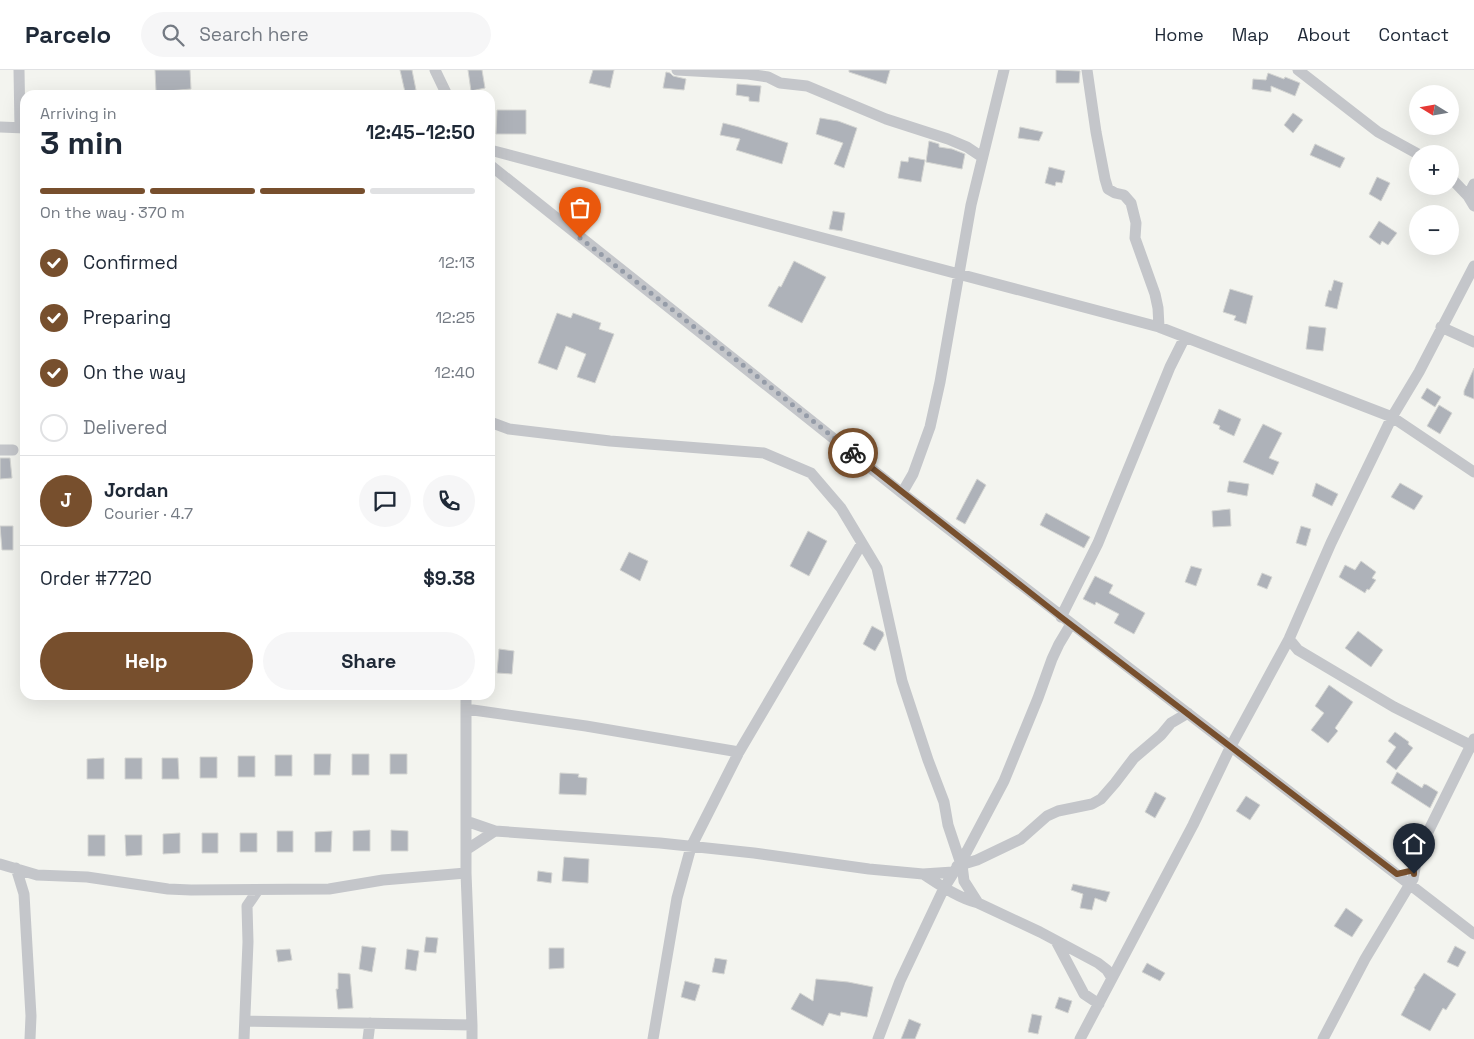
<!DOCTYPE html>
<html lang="en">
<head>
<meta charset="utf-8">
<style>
	body { margin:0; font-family:"Space Grotesk",sans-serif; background:#f6f6f7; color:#1f2937; height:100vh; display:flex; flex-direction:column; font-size:19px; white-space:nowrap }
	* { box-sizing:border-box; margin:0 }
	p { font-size:16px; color:#747a83 }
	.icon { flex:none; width:28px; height:28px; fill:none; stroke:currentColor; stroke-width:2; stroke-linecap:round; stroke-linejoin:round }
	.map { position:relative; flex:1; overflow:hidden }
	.panel { position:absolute; left:20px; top:20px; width:475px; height:610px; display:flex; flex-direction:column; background:#fff; border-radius:15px; box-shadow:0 5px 20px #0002 }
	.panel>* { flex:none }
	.needle { width:32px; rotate:281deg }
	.controls { position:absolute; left:1409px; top:15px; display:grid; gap:10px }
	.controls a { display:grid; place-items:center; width:50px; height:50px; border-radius:50%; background:#fff; box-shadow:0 5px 20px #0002; font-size:25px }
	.pin { position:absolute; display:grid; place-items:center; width:42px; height:42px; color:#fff; margin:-51px -21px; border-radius:50% 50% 50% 0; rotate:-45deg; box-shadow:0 0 5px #0007 }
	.pin .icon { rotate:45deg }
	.courier { position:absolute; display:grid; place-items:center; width:50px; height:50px; margin:-25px; border:4px solid #774f2d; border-radius:50%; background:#fff; color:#222; box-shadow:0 1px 6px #0007 }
	.overview em { font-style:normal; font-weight:600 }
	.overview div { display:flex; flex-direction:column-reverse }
	.overview { display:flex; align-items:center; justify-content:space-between; height:85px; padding:0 20px }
	h1 { font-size:32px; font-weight:600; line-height:38px }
	.bar { display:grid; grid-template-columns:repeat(4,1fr); gap:8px 5px; align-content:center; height:60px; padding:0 20px }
	.bar i { height:6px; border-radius:4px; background:#e0e1e3 }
	.bar .on { background:#774f2d }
	.bar p { grid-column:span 4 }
	.line { display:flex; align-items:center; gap:12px; padding:0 20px; border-top:1px solid #e0e1e3 }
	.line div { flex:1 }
	.round { display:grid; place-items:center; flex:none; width:52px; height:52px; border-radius:26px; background:#f6f6f7 }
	ol { padding:0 20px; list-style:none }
	li { display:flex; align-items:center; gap:15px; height:55px }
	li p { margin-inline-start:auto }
	li .icon { padding:5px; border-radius:50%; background:#774f2d; color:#fff; stroke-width:4 }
	li:last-child { color:#747a83 }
	li i { width:28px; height:28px; border:2px solid #e0e1e3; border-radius:50% }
	.primary-button { display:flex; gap:10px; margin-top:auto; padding:10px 20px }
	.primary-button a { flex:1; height:58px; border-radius:30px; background:#774f2d; color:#fff; font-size:20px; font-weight:600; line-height:58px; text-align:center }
	.primary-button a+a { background:#f6f6f7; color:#1f2937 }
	header { display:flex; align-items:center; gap:30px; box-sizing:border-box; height:70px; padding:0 25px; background:#fff; border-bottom:1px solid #e0e1e3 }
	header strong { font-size:24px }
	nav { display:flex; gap:28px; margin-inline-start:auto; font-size:18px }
	.search { width:350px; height:45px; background:#f6f6f7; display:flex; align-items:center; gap:12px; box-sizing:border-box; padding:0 18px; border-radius:28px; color:#747a83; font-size:19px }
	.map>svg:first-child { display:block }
	.building { fill:#aeb2b9; stroke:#d4d5d2 }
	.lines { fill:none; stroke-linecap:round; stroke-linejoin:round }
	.street { stroke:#c4c6ca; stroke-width:11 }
	.done { stroke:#959ca8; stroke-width:5; stroke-dasharray:0 9 }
	.route { stroke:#774f2d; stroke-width:6 }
</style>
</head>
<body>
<header>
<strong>Parcelo</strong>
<div class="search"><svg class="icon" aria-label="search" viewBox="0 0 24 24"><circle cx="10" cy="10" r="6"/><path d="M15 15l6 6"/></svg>Search here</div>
<nav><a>Home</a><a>Map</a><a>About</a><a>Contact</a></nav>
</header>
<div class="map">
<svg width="1474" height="969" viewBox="0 0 1474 969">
	<rect width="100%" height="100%" fill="#f3f4ef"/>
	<path class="building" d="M155 0H190L191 19 156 22Z
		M400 0H412L416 20 405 22Z
		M468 0H482L485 18 471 21Z
		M593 0H614L610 18 589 13Z
		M849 0H890L886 14 849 2Z
		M1056 0 1080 1 1079 13H1056Z
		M666 2 670 3 673 6 686 9 684 20 663 18Z
		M1268 3 1284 9 1285 7 1300 13 1295 26 1271 16V22L1252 19 1253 9 1266 10Z
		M737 14 761 16 759 32 749 31V27L736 25Z
		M497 40H526V64H496Z
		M1293 43 1303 50 1293 63 1284 55Z
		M820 48 838 51 857 58 844 98 834 94 843 73 816 64Z
		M723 53 739 57 788 73 782 94 736 80 740 69 720 65Z
		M1020 57 1043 62 1039 71 1018 68Z
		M929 71 939 74V77L952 79 965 84 962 99 926 92Z
		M1315 74 1345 88 1340 98 1310 85Z
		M909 87 925 90 921 112 898 108 901 91 908 92Z
		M1049 97 1065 101 1062 113 1056 112 1055 116 1045 113Z
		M1377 107 1390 113 1381 131 1369 124Z
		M833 141 845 143 842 161 829 159Z
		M1379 151 1397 163 1388 175 1382 171 1380 175 1369 167Z
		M794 191 826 207 802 253 768 236 779 216 781 217Z
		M1334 210 1343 213 1337 239 1325 236 1329 220 1331 221Z
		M1230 219 1253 226 1246 254 1234 250 1236 246 1223 242Z
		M557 243 571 248 573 243 601 253 599 259 614 264 595 313 577 307 586 284 566 276 557 300 538 293Z
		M1309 256 1326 258 1323 281 1306 279Z
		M1474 298V329L1464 325V321Z
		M1427 318 1441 327 1435 337 1421 328Z
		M1439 335 1452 343 1440 364 1427 356Z
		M1219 339 1241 349 1234 366 1219 359 1220 356 1213 353Z
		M1263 354 1282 363 1269 388 1279 392 1273 405 1243 392Z
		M0 388H10L12 408 0 409Z
		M977 409 986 415 965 454 956 449Z
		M1229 411 1249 414 1247 426 1227 422Z
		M1316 413 1338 424 1332 436 1312 426Z
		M1400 413 1423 426 1414 440 1391 427Z
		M1230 439 1231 456 1213 457 1212 441Z
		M1046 443 1090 467 1084 478 1040 455Z
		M0 456H13V480H2Z
		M1301 456 1311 459 1306 476 1296 473Z
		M808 461 827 471 809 506 790 496Z
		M629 482 648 491 640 511 620 500Z
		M1361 491 1376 502 1372 508 1376 510 1369 520 1367 519 1365 523 1339 507 1345 495 1355 500Z
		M1191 496 1202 499 1196 516 1185 512Z
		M1262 503 1272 507 1267 519 1257 515Z
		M1095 506 1113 515 1109 523 1145 543 1134 564 1114 553 1119 544 1096 532 1095 535 1083 529Z
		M872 556 883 562 884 565 875 581 863 574Z
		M1358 561 1383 580 1371 597 1345 578Z
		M499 579 514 581 512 604 497 603Z
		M1329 615 1353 632 1335 658 1338 661 1328 673 1311 660 1324 643 1315 636Z
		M1395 662 1409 672 1408 674 1413 678 1396 700 1386 692 1396 677 1388 671Z
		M314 684H331L330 705H314Z
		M352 684H369V705H352Z
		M390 684H407V704H390Z
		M275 685H292V706H275Z
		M238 686H255V707H238Z
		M200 687H217V708H200Z
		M104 688V709H87V689Z
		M125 688H142V709H125Z
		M162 688H178L179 709H162Z
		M1397 702 1422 718 1424 714 1427 715 1438 722 1430 738 1391 713Z
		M560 703 579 704 578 707 587 708 586 725 559 724Z
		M1155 722 1166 728 1155 748 1145 742Z
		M1246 726 1260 735 1250 750 1236 741Z
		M370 760V781H353V761Z
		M391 760 408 761V781H391Z
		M277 761H293V782H277Z
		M332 761 331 782H315V762Z
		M180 763V783L163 784V764Z
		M202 763H218V783H202Z
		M240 763H257V782H240Z
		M88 765H105V786H88Z
		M125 765H142V785L126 786Z
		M564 787 589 789 588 813 562 811Z
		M538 801 552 803 551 813 537 811Z
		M1073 814 1110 822 1106 832 1095 828 1092 840 1080 838 1083 824 1071 820Z
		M1346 838 1363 850 1352 867 1334 856Z
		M426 867 438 868 436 883 424 882Z
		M362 876 376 878 372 902 359 899Z
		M1455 876 1466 882 1458 897 1447 892Z
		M549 878H564V898L549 899Z
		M290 879 292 890 278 892 276 880Z
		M407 879 419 881 416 901 405 899Z
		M715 888 727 890 724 904 712 902Z
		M1147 893 1165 903 1160 911 1142 902Z
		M338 903 350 904 353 938 338 939 336 919H338Z
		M1424 903 1456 924 1446 940 1443 938 1430 961 1401 945 1415 919 1414 918Z
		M816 909 848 912 873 917 867 947 841 942 840 946 829 943 823 956 791 939 800 923 813 931Z
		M685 911 700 915 695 931 681 927Z
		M1059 927 1072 931 1068 943 1055 938Z
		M1032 944 1042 946 1038 964 1028 962Z
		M909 949 921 954 915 969H901Z"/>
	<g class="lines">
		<path class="street" d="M19 0 20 57
			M435 0 447 25
			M677 0 748 4 768 7 780 13 807 16 886 49 948 69 967 77 982 87
			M1087 0 1096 62 1105 109 1108 119 1115 123 1124 125 1131 133 1136 153 1135 168 1155 224 1158 238 1159 257
			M1298 0 1378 62 1418 84
			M0 57 25 58
			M490 80 1159 257 1392 347 1474 402
			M490 95 902 423 1474 864
			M1450 107 1468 126 1474 136
			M1468 126 1474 114
			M1441 257 1474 272
			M490 352 509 359 610 371 764 383 811 403 841 438 877 498 902 611 928 690 944 732 948 755 960 791
			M0 380H13
			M902 423 913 404 930 357 940 312 971 135 1004 0
			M1061 547 1098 473 1170 297 1185 267
			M1289 569 1298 580 1394 637 1474 677
			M466 639 586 656 739 682
			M466 751 495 761 660 773 754 783 869 799 923 804 953 802
			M466 780 495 761
			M0 794 37 805 87 807 168 819 191 820 329 819 383 810 466 803
			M962 795 964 811 978 833
			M957 796 977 790 1021 769 1047 746 1058 741 1092 734 1101 729 1115 713 1134 688 1161 665 1171 653 1188 643
			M16 798 24 824 31 946 30 969
			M923 804C940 815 958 828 978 833L1040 862 1098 893 1107 900 1112 908
			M1056 871 1084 924 1099 934
			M245 951 472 955 466 803V625
			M472 955V969
			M244 969 248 872 247 836 258 820
			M368 969 370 953
			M653 969 677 828 691 777 739 682 862 473
			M878 969 900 911 944 818 967 781 1004 711 1038 628 1052 589 1059 574 1071 554
			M1080 969 1193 755 1231 676 1289 569 1331 473 1392 347 1419 302 1474 196
			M1323 969 1365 889 1413 809 1417 787 1422 774 1474 669"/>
	</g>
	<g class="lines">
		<path class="done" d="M580 168 724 280 853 383"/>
		<path class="route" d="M853 383 1061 547 1397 804 1414 800V804"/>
	</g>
</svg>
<div class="controls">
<a><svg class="needle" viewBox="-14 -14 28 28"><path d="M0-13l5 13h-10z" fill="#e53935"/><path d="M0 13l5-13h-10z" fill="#747a83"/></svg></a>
<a>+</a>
<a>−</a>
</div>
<div class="pin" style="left:580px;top:168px;background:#ea580c"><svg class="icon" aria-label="bag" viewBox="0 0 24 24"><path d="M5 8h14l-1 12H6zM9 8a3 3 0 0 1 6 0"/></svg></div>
<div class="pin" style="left:1414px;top:804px;background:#1f2937"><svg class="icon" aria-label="home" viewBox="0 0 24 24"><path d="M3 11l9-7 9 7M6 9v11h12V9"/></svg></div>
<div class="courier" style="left:853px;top:383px"><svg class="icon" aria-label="bike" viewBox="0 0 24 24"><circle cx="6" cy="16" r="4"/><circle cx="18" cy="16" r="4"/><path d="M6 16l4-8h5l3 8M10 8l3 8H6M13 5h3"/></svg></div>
<section class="panel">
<div class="overview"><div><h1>3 min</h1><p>Arriving in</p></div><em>12:45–12:50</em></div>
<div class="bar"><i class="on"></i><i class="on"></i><i class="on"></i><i></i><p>On the way · 370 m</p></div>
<ol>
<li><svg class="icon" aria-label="check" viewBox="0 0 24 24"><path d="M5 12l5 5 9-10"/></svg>Confirmed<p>12:13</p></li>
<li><svg class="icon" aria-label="check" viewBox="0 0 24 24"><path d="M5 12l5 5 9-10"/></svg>Preparing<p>12:25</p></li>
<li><svg class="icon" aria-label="check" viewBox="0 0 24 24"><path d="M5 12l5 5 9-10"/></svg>On the way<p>12:40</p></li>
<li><i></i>Delivered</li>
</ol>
<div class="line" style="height:90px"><b class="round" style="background:#774f2d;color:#fff">J</b><div><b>Jordan</b><p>Courier · 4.7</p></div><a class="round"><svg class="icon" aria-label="chat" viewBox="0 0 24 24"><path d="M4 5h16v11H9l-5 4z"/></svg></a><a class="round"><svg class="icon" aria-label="phone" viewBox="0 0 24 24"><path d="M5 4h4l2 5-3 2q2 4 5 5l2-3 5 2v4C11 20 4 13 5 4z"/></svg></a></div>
<div class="line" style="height:65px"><div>Order #7720</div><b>$9.38</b></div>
<div class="primary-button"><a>Help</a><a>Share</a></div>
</section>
</div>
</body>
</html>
